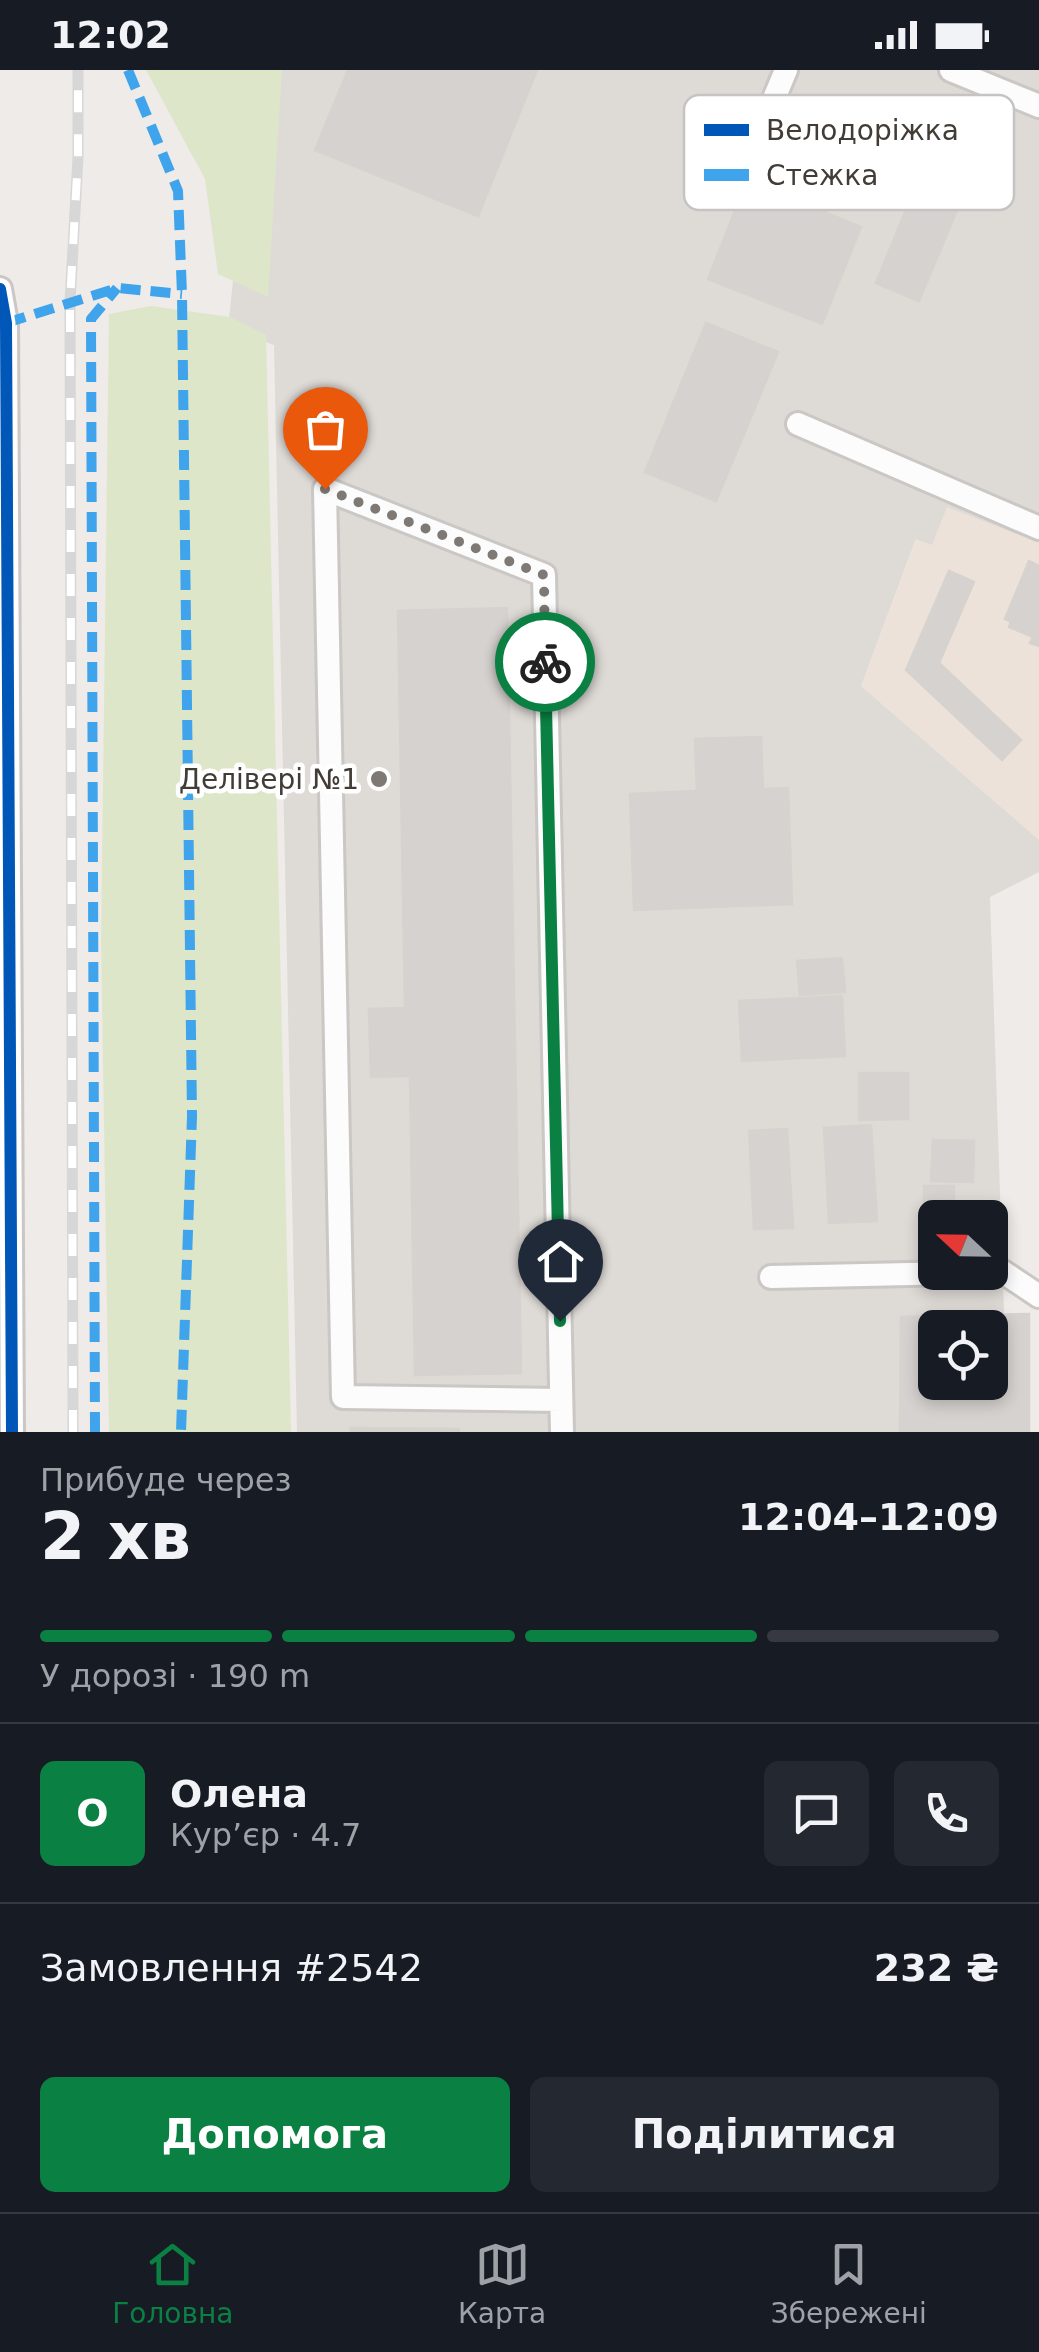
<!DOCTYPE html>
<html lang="uk">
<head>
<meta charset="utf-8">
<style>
	body { margin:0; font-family:"DejaVu Sans",sans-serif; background:#242831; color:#f1f3f6; height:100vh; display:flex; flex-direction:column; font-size:38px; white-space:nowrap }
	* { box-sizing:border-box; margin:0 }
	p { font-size:32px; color:#9ea1a6 }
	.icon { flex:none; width:55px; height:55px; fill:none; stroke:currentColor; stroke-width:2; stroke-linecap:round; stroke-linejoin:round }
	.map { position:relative; height:1362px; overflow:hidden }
	.sheet { display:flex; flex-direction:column; background:#171b24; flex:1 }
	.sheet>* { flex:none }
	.needle { width:65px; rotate:292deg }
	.fabs { position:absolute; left:918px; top:1130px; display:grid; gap:20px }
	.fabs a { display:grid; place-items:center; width:90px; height:90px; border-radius:15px; background:#171b24; box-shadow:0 5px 15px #0003; font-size:50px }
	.pin { position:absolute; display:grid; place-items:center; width:85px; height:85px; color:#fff; margin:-102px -42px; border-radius:50% 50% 50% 0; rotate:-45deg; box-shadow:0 0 10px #0007 }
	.pin .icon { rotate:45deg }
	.courier { position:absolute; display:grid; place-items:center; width:100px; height:100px; margin:-50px; border:8px solid #0b8043; border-radius:50%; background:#fff; color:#222; box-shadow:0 2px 12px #0007 }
	.overview em { font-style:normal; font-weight:800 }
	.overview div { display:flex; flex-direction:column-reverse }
	.overview { display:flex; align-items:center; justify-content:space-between; height:170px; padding:0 40px }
	h1 { font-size:65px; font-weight:800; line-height:75px }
	.bar { display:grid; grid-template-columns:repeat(4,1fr); gap:15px 10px; align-content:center; height:120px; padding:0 40px }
	.bar i { height:12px; border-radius:8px; background:#363941 }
	.bar .current { background:#0b8043 }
	.bar p { grid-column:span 4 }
	.line { display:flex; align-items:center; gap:25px; padding:0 40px; border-top:2px solid #363941 }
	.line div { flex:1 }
	.round { display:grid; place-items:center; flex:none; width:105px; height:105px; border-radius:15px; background:#242831 }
	.primary-button { display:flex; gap:20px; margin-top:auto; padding:20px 40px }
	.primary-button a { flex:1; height:115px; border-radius:15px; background:#0b8043; color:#fff; font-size:40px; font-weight:800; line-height:115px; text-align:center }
	.primary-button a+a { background:#242831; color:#f1f3f6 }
	.status { display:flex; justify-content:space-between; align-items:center; height:70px; padding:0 50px; background:#171b24; direction:ltr }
	.status svg { height:28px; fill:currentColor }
	.dock { display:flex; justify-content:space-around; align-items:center; height:140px; border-top:2px solid #363941; background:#171b24; font-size:28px; color:#9ea1a6 }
	.dock a { display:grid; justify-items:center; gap:5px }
	.dock .current { color:#0b8043 }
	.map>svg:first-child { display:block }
	.commercial { fill:#ede2d9 }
	.industrial { fill:#dedad6; fill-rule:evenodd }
	.green { fill:#dee6ca }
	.building { fill:#d6d2cf; stroke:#d6d2ce; stroke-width:2.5; fill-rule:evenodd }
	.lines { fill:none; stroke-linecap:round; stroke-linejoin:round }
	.minor-casing { stroke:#cac7c4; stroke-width:28 }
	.minor { stroke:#fcfcfc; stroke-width:22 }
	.rail-casing { stroke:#d8d7d7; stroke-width:11 }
	.rail { stroke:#fff; stroke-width:8; stroke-dasharray:22; stroke-linecap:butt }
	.quiet { stroke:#3fa4eb; stroke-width:10; stroke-dasharray:20 10; stroke-linecap:butt }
	.cycleway-casing { stroke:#fff; stroke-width:19 }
	.cycleway { stroke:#0057b8; stroke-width:12 }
	.done { stroke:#7e7974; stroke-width:10; stroke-dasharray:0 18 }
	.route { stroke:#0b8043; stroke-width:12 }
	.poi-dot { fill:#7e7974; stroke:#fff; stroke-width:4 }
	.labels { text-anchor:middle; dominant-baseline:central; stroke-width:9; stroke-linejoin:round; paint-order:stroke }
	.poi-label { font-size:28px; fill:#423c36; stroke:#fff; text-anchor:end }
	.key { fill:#fff; stroke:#c6c4c3; stroke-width:2.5 }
	.key-label { font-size:28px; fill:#423c36 }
</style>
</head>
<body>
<div class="status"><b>12:02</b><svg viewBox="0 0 49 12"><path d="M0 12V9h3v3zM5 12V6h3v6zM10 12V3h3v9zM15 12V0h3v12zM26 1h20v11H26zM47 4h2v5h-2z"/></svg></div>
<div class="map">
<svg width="1039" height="1362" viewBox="0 0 1039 1362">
	<rect width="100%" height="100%" fill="#eeebe8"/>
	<path class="commercial" d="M947 437 1039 473V770L861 616 917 468Z"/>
	<path class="industrial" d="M255 0H1039V473L947 437 932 475 916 469 861 616 1039 770V802L990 827 1008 1362H297L274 275 228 259ZM935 1148H990V1202H935ZM935 1258H990V1312H935Z"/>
	<path class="green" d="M146 0H282L268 227 218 204 205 109Z
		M151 236 230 247 266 265 291 1362H109L101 871 109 244Z"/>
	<path class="building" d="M348 0H537L478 146 315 80Z
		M929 84 973 102 919 231 876 213Z
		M735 106 861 157 822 254 708 209 735 141 723 136Z
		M706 253 778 282 716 431 645 402Z
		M1029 491 1039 496V576L1030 573 1033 567 1009 557 1011 552 1005 549Z
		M949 501 974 512 939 593 1021 670 1002 690 906 600Z
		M507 538 521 1303 415 1305 410 1006 371 1007 369 939 405 938 398 541Z
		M761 667 763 719 788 718 792 834 634 840 630 724 697 721 695 669Z
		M842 888 845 922 800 925 797 891Z
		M842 926 845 986 742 991 739 931Z
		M859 1003H908V1049L859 1050Z
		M871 1055 877 1151 829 1153 824 1058Z
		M787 1059 793 1158 754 1159 749 1061Z
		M933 1070 974 1071 973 1112 931 1111Z
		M924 1116H954V1148H935V1159H924Z
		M1029 1244V1362H900L901 1247ZM935 1258H990V1312H935Z
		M351 1358 459 1359V1362H351Z"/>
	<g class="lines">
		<g class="minor-casing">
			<path id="minor" d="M951 0 1039 36
				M747 93 786 0
				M0 219 6 253 12 1362
				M798 354 1039 458
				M771 1207 1003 1202 1039 1226
				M561 1330 343 1327 325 419 544 505 562 1362"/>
		</g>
		<use href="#minor" class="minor"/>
		<g class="rail-casing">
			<path id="rail" d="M73 1362 70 232 78 87V0"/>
		</g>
		<use href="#rail" class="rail"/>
		<path class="quiet" d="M128 0 178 121 182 224 192 1046 181 1362
			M6 253 117 218 182 224
			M95 1362 91 249 117 218"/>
		<g class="cycleway-casing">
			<path id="cycleway" d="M0 219 6 253 12 1362"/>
		</g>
		<use href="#cycleway" class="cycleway"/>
	</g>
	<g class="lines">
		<path class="done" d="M325 419 544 505 545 592"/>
		<path class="route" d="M545 592 560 1251"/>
	</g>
	<circle class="poi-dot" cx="379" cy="709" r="10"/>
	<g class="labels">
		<g class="poi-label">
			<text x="359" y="709">Делівері №1</text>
		</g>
	</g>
	<rect x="684" y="25" width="330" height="115" rx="15" class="key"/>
	<rect x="704" y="54" width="45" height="12" fill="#0057b8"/>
	<rect x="704" y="99" width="45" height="12" fill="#3fa4eb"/>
	<g class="key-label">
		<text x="766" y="70">Велодоріжка</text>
		<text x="766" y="115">Стежка</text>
	</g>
</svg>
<div class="fabs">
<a><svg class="needle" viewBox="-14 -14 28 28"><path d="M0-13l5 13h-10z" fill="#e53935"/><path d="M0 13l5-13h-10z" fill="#9ea1a6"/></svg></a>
<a><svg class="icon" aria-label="locate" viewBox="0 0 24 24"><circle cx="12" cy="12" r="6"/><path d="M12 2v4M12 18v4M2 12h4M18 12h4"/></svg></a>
</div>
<div class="pin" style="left:325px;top:419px;background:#ea580c"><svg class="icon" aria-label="bag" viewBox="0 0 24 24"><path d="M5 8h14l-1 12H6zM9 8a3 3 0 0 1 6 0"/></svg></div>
<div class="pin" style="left:560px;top:1251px;background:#1f2937"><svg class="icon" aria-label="home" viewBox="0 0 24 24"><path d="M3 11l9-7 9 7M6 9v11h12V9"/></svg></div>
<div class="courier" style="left:545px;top:592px"><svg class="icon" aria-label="bike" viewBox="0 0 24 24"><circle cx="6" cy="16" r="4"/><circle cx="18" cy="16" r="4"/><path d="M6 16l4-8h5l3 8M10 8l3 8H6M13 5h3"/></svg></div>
</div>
<section class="sheet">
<div class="overview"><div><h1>2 хв</h1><p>Прибуде через</p></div><em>12:04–12:09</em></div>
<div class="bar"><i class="current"></i><i class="current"></i><i class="current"></i><i></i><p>У дорозі · 190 m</p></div>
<div class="line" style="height:180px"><b class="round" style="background:#0b8043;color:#fff">О</b><div><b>Олена</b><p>Кур’єр · 4.7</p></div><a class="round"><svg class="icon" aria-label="chat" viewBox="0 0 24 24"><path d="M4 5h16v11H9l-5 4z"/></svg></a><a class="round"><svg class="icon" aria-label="phone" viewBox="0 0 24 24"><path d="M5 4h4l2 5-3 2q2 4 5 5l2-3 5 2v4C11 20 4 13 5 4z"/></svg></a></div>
<div class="line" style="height:130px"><div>Замовлення #2542</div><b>232 ₴</b></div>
<div class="primary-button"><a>Допомога</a><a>Поділитися</a></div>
</section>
<nav class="dock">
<a class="current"><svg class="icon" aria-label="home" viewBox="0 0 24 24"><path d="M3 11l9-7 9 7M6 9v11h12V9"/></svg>Головна</a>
<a><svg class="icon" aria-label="map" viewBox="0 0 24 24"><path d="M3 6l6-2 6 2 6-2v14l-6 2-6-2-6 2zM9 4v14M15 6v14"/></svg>Карта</a>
<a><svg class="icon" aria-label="saved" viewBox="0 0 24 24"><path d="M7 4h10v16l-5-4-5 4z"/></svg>Збережені</a>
</nav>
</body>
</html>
